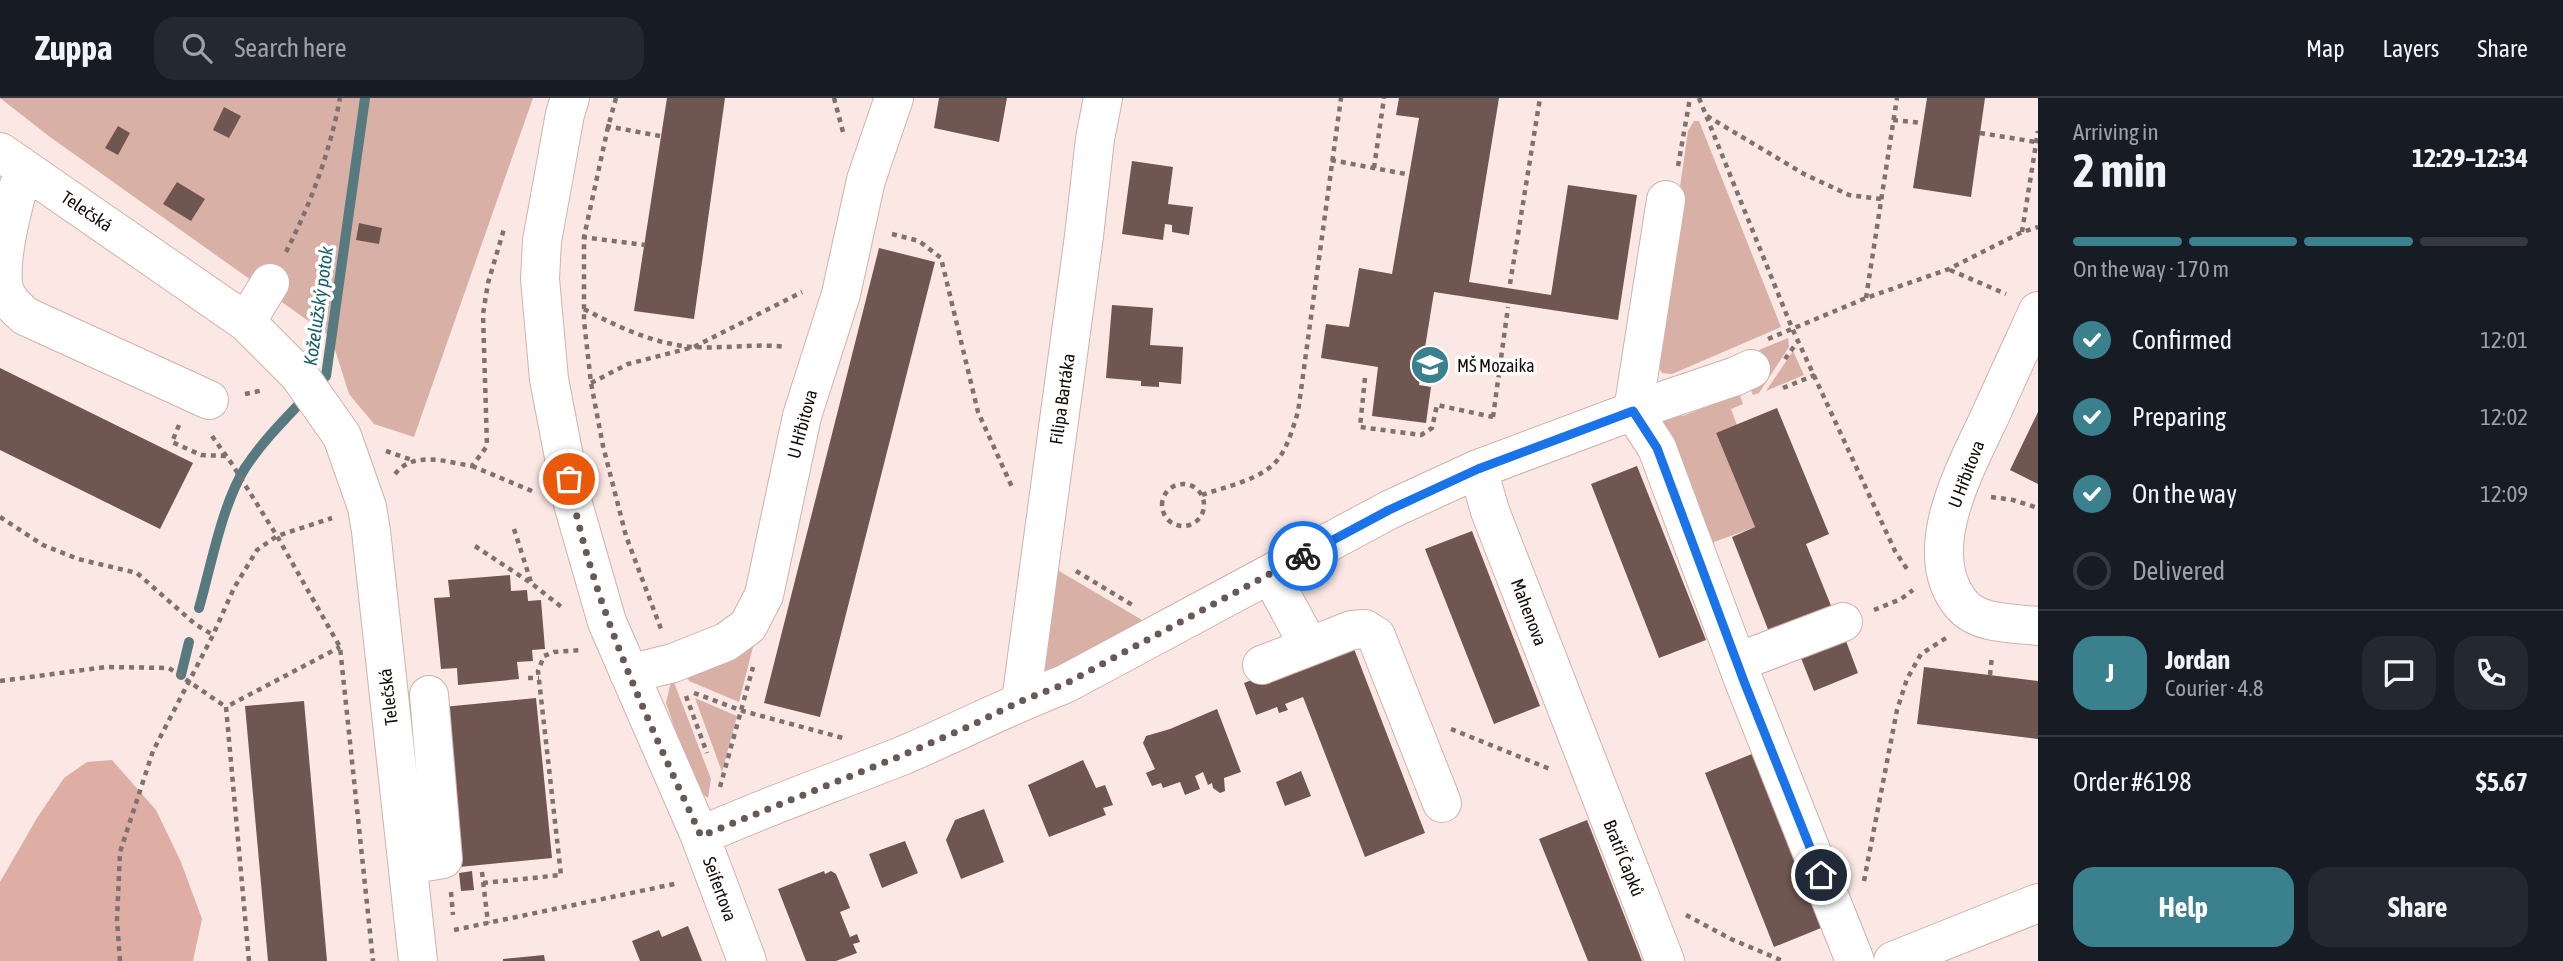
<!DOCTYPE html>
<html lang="en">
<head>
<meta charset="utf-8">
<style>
	body { margin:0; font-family:"Asap Condensed",sans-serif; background:#242831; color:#f1f3f6; height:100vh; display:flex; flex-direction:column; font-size:26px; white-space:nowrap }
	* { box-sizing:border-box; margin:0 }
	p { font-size:23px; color:#9ea1a6 }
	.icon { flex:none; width:38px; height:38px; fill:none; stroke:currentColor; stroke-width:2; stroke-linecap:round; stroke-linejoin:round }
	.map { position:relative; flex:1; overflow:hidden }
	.sheet { display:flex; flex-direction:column; background:#171b24; width:525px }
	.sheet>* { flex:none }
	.pin { position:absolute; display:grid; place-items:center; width:60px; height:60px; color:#fff; margin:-30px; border:4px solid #fff; border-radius:50%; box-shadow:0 2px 7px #0007 }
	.courier { position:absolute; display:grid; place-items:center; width:70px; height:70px; margin:-35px; border:5px solid #1a73e8; border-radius:50%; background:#fff; color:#222; box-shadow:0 2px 9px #0007 }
	.summary em { font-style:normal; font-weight:700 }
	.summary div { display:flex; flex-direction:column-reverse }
	.summary { display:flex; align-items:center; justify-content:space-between; height:119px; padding:0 35px }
	h1 { font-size:46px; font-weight:700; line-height:52px }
	.bar { display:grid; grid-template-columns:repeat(4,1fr); gap:10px 7px; align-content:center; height:84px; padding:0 35px }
	.bar i { height:9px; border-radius:5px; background:#363941 }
	.bar .on { background:#3b808d }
	.bar p { grid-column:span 4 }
	.line { display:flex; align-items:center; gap:18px; padding:0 35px; border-top:2px solid #363941 }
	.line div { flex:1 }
	.round { display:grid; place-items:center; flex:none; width:74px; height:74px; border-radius:21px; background:#242831 }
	ol { padding:0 35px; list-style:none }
	li { display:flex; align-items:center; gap:21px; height:77px }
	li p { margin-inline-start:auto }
	li .icon { padding:7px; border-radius:50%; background:#3b808d; color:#fff; stroke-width:4 }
	li:last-child { color:#9ea1a6 }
	li i { width:38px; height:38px; border:4px solid #363941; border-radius:50% }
	.primary-button { display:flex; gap:14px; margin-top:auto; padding:14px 35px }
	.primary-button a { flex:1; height:80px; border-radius:21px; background:#3b808d; color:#fff; font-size:28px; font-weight:700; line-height:80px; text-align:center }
	.primary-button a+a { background:#242831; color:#f1f3f6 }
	header { display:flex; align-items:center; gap:42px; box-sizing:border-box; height:98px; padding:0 35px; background:#171b24; border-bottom:2px solid #363941 }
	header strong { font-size:33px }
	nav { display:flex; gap:38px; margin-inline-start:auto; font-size:24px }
	.search { width:490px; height:63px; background:#242831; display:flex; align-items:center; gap:18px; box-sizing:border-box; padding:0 24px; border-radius:21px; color:#9ea1a6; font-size:26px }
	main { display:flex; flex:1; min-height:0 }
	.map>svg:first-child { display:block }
	.green { fill:#d9b0a6 }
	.forest { fill:#deaea4 }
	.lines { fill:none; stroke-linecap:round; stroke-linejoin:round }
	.stream { stroke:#577980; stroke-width:10 }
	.building { fill:#6f5650 }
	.minor-casing { stroke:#cfb2ac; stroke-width:40 }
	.path { stroke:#7f716e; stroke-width:4.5; stroke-dasharray:5 5; stroke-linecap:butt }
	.minor { stroke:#fff; stroke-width:38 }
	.done { stroke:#665956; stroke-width:7; stroke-dasharray:0 12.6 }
	.route { stroke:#1a73e8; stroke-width:9 }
	.labels { text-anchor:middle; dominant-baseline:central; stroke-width:7; stroke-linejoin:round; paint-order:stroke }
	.street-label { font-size:18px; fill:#150c09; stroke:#fff }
	.poi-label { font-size:18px; fill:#150c09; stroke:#fff; text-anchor:start }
	.water-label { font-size:19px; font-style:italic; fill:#175f6c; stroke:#fff }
</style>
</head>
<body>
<header>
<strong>Zuppa</strong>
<div class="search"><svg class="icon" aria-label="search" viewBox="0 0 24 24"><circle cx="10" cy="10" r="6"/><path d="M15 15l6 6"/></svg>Search here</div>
<nav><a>Map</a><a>Layers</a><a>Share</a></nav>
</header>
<main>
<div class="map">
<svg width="2038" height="863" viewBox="0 0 2038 863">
	<rect width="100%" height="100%" fill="#fbe8e4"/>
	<path class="green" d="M0 0H533L414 339 374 326 349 296 331 239 50 39Z
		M1694 23H1699L1781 229 1672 276 1662 275 1655 263 1688 33Z
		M1788 240 1789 249 1759 295 1753 297 1748 285 1768 264 1759 252Z
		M1793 253 1804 277 1766 293Z
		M1738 292 1743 306 1731 311 1737 327 1716 335 1755 429 1703 448 1659 317 1683 318 1706 309 1705 301Z
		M1408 385 1048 577 1043 573 1049 467 1142 522 1313 430Z
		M754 545 739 604 689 583 683 569 696 575 738 560V549Z
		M672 579 711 681 708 700 696 692 666 605Z
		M695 600 737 618 722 674Z"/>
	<path class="forest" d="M112 662 156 712 181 764 202 821 193 863H0V784L37 720 64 680 87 664Z"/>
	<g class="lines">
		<path class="stream" d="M316 288 326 278 365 0
			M199 510C211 468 222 407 245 370 262 344 284 322 305 300
			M181 577 189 544"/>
	</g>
	<path class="building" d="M667 0H725L694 221 634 213Z
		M939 0H1007L999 44 934 30Z
		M1399 0H1499L1469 184 1551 197 1568 87 1637 97 1618 222 1434 194 1419 287 1431 289 1426 325 1372 318 1378 269 1321 260 1326 226 1349 229 1359 170 1392 176 1419 20 1396 17Z
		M1927 0H1985L1971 99 1913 90Z
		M224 9 241 18 229 40 213 32Z
		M118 28 130 35 118 57 105 50Z
		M1132 63 1173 69 1168 106 1193 109 1189 137 1172 134V127L1165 126 1163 142 1122 136Z
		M177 84 205 101 191 123 163 106Z
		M359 125 382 130 379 146 356 142Z
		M879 150 935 164 820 619 764 605Z
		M1112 207 1153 210 1150 247 1183 249 1181 286 1159 284V289L1141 288V283L1106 280Z
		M0 270 193 365 160 431 0 352Z
		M1777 310 1829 436 1806 446 1832 510 1769 534 1732 439 1755 429 1716 335Z
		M2038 314V386L2010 372Z
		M1637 368 1706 542 1659 560 1591 386Z
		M1472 433 1540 608 1494 626 1425 451Z
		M510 477 511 493 527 492 528 503 541 502 545 551 532 552 533 563 517 564 519 581 458 587 457 570 441 571 434 500 450 499 448 482Z
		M1351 543 1425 735 1365 759 1303 599 1285 606 1288 612 1279 615 1277 609 1256 617 1244 585Z
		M1846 543 1858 575 1814 593 1801 560Z
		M1924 569 2038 583V641L1917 626Z
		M536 600 552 760 459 769 443 609Z
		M304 603 327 863H268L245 608Z
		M1217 611 1241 674 1224 680 1225 693 1220 695 1213 690 1212 685 1208 687 1203 674 1195 678 1200 691 1185 697 1180 684 1163 690 1161 685 1152 688 1146 675 1155 671 1143 645 1146 638 1170 631Z
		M1752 656 1821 830 1774 849 1705 675Z
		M1083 662 1096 690 1105 687 1113 707 1103 710 1106 717 1049 739 1028 687Z
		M1301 673 1311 698 1285 708 1276 684Z
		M984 711 1004 764 961 781 946 742 955 722Z
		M1587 722 1642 863H1588L1539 741Z
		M905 743 918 775 882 790 869 756Z
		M472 773 474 792 461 793 459 775Z
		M824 773 825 776 831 773 836 776 850 810 840 814 850 839 857 836 860 844 853 846 857 855 836 863H806L778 791Z
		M688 828 702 863H640L632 843 659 832 662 839Z
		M544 857 545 863H503V861Z"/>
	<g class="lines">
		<g class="minor-casing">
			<path id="minor" d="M570 0 565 16 542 143 540 181 549 281 573 406 607 524 700 738 747 863
				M0 54 246 224 299 277 342 338 367 409 371 433 418 863
				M24 71C14 101 0 155 3 186 5 200 15 209 25 218L209 302
				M1666 102 1633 313 1657 350 1745 586 1855 863
				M2038 213C2022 248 2006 282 1991 316 1967 368 1917 454 1962 507 1979 527 2014 525 2038 528
				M246 224 270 185
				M1478 371 1490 413 1665 863
				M1270 476 1309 548
				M1738 564 1843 524
				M1262 567 1352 532 1365 531 1376 538 1442 705
				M629 576 673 565 726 544 748 528 764 497 802 318 841 196 866 82 894 0
				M1021 603 1084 138 1095 41 1103 0
				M700 738C767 708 836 684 904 657 958 634 1010 607 1065 586L1389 412 1478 371 1633 313 1736 278 1751 271
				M408 767 443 761 429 597
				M1893 863 2038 805"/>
		</g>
		<path class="path" d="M616 0 608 29 584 139V223L591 285 603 348 626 438 661 531
			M834 0 843 34
			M1699 0 1792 230 1895 453 1907 471
			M1707 18 1804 76 1849 97 1881 101
			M1893 22 1923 25
			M606 28 660 38
			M1980 35 2036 44
			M1331 62 1406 76
			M1678 68 1690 0
			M1374 70 1384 0
			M2022 134 2038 33
			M892 136 919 143 941 160 978 314 1012 389
			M582 139 645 147
			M286 154C311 105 330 54 340 0
			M1950 172 2006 196
			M1510 186 1540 0
			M1866 200 1897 0
			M584 211C618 229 654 246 693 249 724 251 755 245 786 249
			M1768 241 1866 200 1949 171 2022 134 2038 129
			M1785 261 1798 243
			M1365 280 1360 329 1421 337 1432 330 1437 307 1493 319
			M591 285 628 266 694 249 802 194
			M1783 290 1815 277
			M245 296 264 292
			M1493 319 1508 209
			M179 327 172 344 201 357 226 358
			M212 338 232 366 277 438 340 549 373 863
			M386 353 412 362
			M472 368 532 393
			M395 376C414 352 446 364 472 368L487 348 483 216 488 185 504 131
			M1162 407a21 21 0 1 1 42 0a21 21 0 1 1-42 0Z
			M1202 397C1226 388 1263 382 1279 360 1289 346 1293 329 1298 314L1341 0
			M1991 399 2013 402 2038 410
			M0 419 43 447 78 461 137 475 195 526 213 537
			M514 431 531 484
			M475 448 531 485 564 511
			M1076 473 1134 508
			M1874 512 1901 501 1913 492
			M1990 577 1992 558
			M528 580H539
			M0 583 106 569 169 570 226 609
			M694 595 743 613 843 640
			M686 598 707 655
			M1451 631 1550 671
			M720 689 753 569
			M482 774 488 825
			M1864 783 1897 612 1907 581 1921 556 1946 540
			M483 785 561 777 538 573 544 558 554 554 582 552
			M451 794 453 817
			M1686 817 1731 841 1783 863
			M454 832 679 785
			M120 863 117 822 120 754 153 653 213 537 234 490 257 452 277 438 332 420
			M249 863 226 609 340 549"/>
		<use href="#minor" class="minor"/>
	</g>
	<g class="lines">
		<path class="done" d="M569 381C592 506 648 622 701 738L903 657 972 627 1021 603 1065 586 1303 458"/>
		<path class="route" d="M1303 458 1389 412 1478 371 1633 313 1657 350 1745 586 1821 777"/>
	</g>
	<defs>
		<g id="school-disc" transform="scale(2.0125)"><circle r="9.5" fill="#3b808d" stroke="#fff"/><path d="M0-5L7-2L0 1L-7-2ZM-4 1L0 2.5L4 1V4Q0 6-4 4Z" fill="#fff"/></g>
	</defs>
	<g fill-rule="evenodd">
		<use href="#school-disc" x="1430" y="267"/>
	</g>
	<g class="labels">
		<g class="street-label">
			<text transform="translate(87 113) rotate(34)">Telečská</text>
			<text transform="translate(1062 301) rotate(-82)">Filipa Bartáka</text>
			<text transform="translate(802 326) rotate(-75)">U Hřbitova</text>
			<text transform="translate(1966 376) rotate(-69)">U Hřbitova</text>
			<text transform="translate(1529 514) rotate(69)">Mahenova</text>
			<text transform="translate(388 599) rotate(-97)">Telečská</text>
			<text transform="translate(1624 760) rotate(68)">Bratří Čapků</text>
			<text transform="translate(720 791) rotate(70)">Seifertova</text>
		</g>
		<g class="poi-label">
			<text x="1457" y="267">MŠ Mozaika</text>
		</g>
		<g class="water-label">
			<text transform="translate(318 208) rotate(-82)">Koželužský potok</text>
		</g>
	</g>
</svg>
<div class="pin" style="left:569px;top:381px;background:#ea580c"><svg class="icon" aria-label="bag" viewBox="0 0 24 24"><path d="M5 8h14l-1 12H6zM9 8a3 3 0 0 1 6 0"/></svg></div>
<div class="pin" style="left:1821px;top:777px;background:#1f2937"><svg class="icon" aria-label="home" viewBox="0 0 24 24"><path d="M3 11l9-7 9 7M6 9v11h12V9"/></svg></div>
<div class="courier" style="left:1303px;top:458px"><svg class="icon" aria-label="bike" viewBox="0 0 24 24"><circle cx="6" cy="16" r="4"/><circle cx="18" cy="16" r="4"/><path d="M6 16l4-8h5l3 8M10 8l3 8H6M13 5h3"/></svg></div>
</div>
<section class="sheet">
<div class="summary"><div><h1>2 min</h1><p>Arriving in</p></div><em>12:29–12:34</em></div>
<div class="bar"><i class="on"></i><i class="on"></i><i class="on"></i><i></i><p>On the way · 170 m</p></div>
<ol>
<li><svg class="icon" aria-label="check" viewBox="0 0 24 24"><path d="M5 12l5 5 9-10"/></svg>Confirmed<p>12:01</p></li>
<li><svg class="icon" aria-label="check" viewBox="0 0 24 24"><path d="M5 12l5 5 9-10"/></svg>Preparing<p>12:02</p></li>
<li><svg class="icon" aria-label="check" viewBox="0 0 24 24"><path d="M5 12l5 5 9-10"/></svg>On the way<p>12:09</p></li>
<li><i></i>Delivered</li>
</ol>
<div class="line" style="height:126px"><b class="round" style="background:#3b808d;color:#fff">J</b><div><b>Jordan</b><p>Courier · 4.8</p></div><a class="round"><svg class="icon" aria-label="chat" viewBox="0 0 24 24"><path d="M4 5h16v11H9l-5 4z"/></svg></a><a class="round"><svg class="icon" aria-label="phone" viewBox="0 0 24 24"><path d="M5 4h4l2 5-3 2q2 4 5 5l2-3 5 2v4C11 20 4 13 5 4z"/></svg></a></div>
<div class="line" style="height:91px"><div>Order #6198</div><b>$5.67</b></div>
<div class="primary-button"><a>Help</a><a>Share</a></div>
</section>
</main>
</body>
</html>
